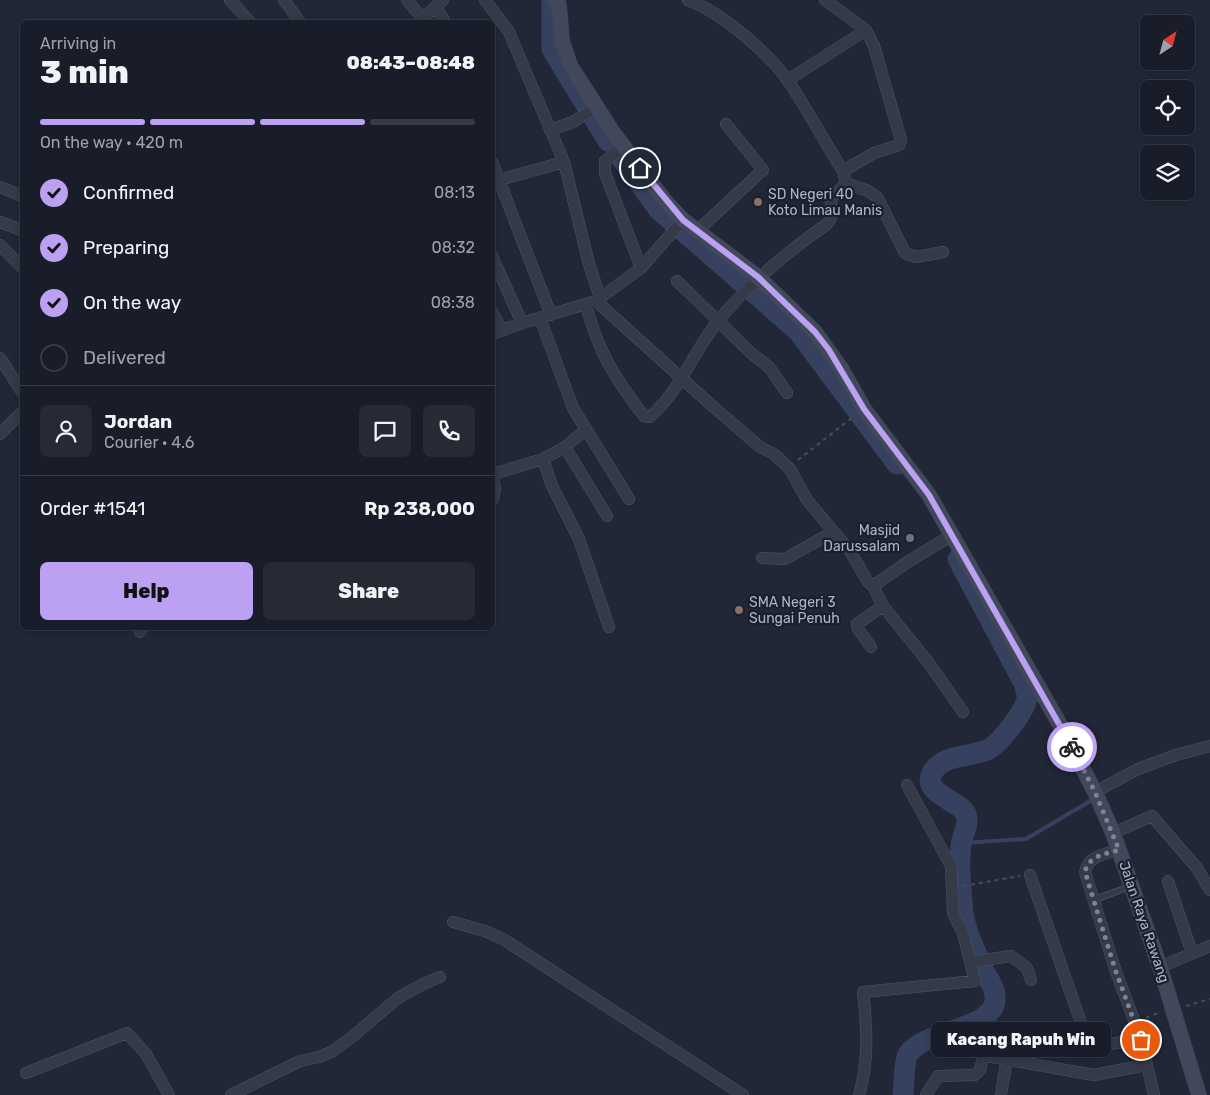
<!DOCTYPE html>
<html lang="en">
<head>
<meta charset="utf-8">
<style>
	body { margin:0; font-family:Rubik,sans-serif; background:#262a35; color:#f1f3f6; height:100vh; display:flex; flex-direction:column; font-size:19px; white-space:nowrap }
	* { box-sizing:border-box; margin:0 }
	p { font-size:16px; color:#9fa2a8 }
	.icon { flex:none; width:28px; height:28px; fill:none; stroke:currentColor; stroke-width:2; stroke-linecap:round; stroke-linejoin:round }
	.map { position:relative; flex:1; overflow:hidden }
	.drawer { position:absolute; left:20px; top:20px; width:475px; height:610px; display:flex; flex-direction:column; background:#191d29; border-radius:8px; box-shadow:0 2px 8px #0003,0 0 0 1px #373b46 }
	.drawer>* { flex:none }
	.needle { width:32px; rotate:36deg }
	.controls { position:absolute; left:1140px; top:15px; display:grid; gap:10px }
	.controls a { display:grid; place-items:center; width:55px; height:55px; border-radius:8px; background:#191d29; box-shadow:0 2px 8px #0003,0 0 0 1px #373b46; font-size:25px }
	.pin { position:absolute; display:grid; place-items:center; width:42px; height:42px; color:#fff; margin:-21px; border:2px solid #fff; border-radius:50%; box-shadow:0 1px 5px #0007 }
	.courier { position:absolute; display:grid; place-items:center; width:50px; height:50px; margin:-25px; border:4px solid #bca0f2; border-radius:50%; background:#fff; color:#222; box-shadow:0 1px 6px #0007 }
	.bubble { position:absolute; height:35px; border-radius:8px; background:#191d29; box-shadow:0 2px 8px #0003,0 0 0 1px #373b46; font-size:16px; font-weight:800; line-height:35px; text-align:center }
	.summary em { font-style:normal; font-weight:800 }
	.summary div { display:flex; flex-direction:column-reverse }
	.summary { display:flex; align-items:center; justify-content:space-between; height:85px; padding:0 20px }
	h1 { font-size:32px; font-weight:800; line-height:38px }
	.bar { display:grid; grid-template-columns:repeat(4,1fr); gap:8px 5px; align-content:center; height:60px; padding:0 20px }
	.bar i { height:6px; border-radius:4px; background:#373b46 }
	.bar .selected { background:#bca0f2 }
	.bar p { grid-column:span 4 }
	.line { display:flex; align-items:center; gap:12px; padding:0 20px; border-top:1px solid #373b46 }
	.line div { flex:1 }
	.round { display:grid; place-items:center; flex:none; width:52px; height:52px; border-radius:8px; background:#262a35 }
	ol { padding:0 20px; list-style:none }
	li { display:flex; align-items:center; gap:15px; height:55px }
	li p { margin-inline-start:auto }
	li .icon { padding:5px; border-radius:50%; background:#bca0f2; color:#111; stroke-width:4 }
	li:last-child { color:#9fa2a8 }
	li i { width:28px; height:28px; border:2px solid #373b46; border-radius:50% }
	.cta { display:flex; gap:10px; margin-top:auto; padding:10px 20px }
	.cta a { flex:1; height:58px; border-radius:8px; background:#bca0f2; color:#111; font-size:20px; font-weight:800; line-height:58px; text-align:center }
	.cta a+a { background:#262a35; color:#f1f3f6 }
	.map>svg:first-child { display:block }
	.lines { fill:none; stroke-linecap:round; stroke-linejoin:round }
	.stream { stroke:#35415e; stroke-width:4 }
	.river { stroke:#35415e; stroke-width:21 }
	.service-casing { stroke:#4f5462; stroke-width:7 }
	.minor-casing { stroke:#4f5462; stroke-width:12 }
	.secondary-casing { stroke:#3e4351; stroke-width:16 }
	.path { stroke:#405056; stroke-width:2; stroke-dasharray:4 4; stroke-linecap:butt }
	.service { stroke:#343a48; stroke-width:5.5 }
	.minor { stroke:#343a48; stroke-width:11 }
	.secondary { stroke:#42485b; stroke-width:15 }
	.done { stroke:#7d8393; stroke-width:5; stroke-dasharray:0 9 }
	.route { stroke:#bca0f2; stroke-width:6 }
	.education-dot { fill:#8d6e63; stroke:#1a1f2c; stroke-width:2 }
	.worship-dot { fill:#6b7280; stroke:#1a1f2c; stroke-width:2 }
	.labels { text-anchor:middle; dominant-baseline:central; stroke-width:4.5; stroke-linejoin:round; paint-order:stroke }
	.poi-label { font-size:14px; fill:#afb4c4; stroke:#1a1f2c; text-anchor:start }
	.street-label { font-size:14px; fill:#afb4c4; stroke:#1a1f2c }
</style>
</head>
<body>
<div class="map">
<svg width="1210" height="1095" viewBox="0 0 1210 1095">
	<rect width="100%" height="100%" fill="#212737"/>
	<g class="lines">
		<path class="stream" d="M961 843 1026 839 1092 800"/>
		<path class="river" d="M552 0V49L608 141
			M620 156 659 210 798 331 897 464
			M903 1095C904 1086 904 1061 908 1054 925 1030 991 1030 995 1001 997 987 986 978 982 966 975 950 965 930 963 913 961 890 958 868 961 845 962 835 971 822 965 812 957 800 922 793 932 773 943 753 971 758 989 749 1000 743 1026 710 1027 698 1028 694 1025 688 1024 683L958 559"/>
		<g class="service-casing">
			<path id="service" d="M1094 900 1131 886"/>
		</g>
		<g class="minor-casing">
			<path id="minor" d="M230 0 250 22
				M284 0 300 22
				M407 0 423 19
				M485 0 509 32 564 162 589 264 600 297
				M825 0 866 30 874 46 901 140 899 145 874 153 843 171
				M436 7 445 22
				M419 22 443 0
				M788 80 866 30
				M550 130 573 122 596 107
				M623 146 605 161V173L641 268
				M492 162 551 315
				M492 182 564 162
				M846 183 868 191 877 197 905 253 916 257 943 252
				M0 187 22 196
				M0 222 22 230
				M697 231 763 170 726 124
				M0 245 22 267
				M492 256 522 323
				M677 281 751 353 769 367 787 393
				M596 301 709 403 760 447 774 454 790 469 807 500 850 551 868 582 873 586 906 563 952 535
				M586 305C598 351 615 379 644 416L650 417C680 391 694 350 719 320 750 282 787 252 827 224L831 218V199L846 183 843 171C825 142 808 111 789 82 769 53 721 12 688 0
				M492 312 502 330
				M540 318 573 408 629 499
				M492 334 522 323 596 301 641 268 683 220
				M0 358 22 392
				M0 434 22 412
				M565 447 607 516
				M543 459 552 486 579 539 609 627
				M492 472 495 489 493 499
				M493 474 543 459 565 447 586 429
				M762 558 785 559 833 532
				M873 586 883 606 928 662 963 712
				M140 632 143 628
				M871 647 858 629 857 624 883 606
				M1095 792 1138 769 1176 755 1210 746
				M1113 833 1152 816 1197 868 1210 890
				M1119 850C1105 854 1088 856 1085 872L1115 969 1141 1039 1154 1095
				M1030 875 1089 1046
				M1168 881 1192 953
				M453 922 485 931 503 939 743 1095
				M971 962 1011 956 1027 968 1031 980
				M1160 967 1210 946
				M1041 1043 1058 1050H1071L1141 1039
				M26 1073 127 1033 146 1054 169 1095
				M231 1095 300 1061 319 1057 333 1051 352 1037 398 998 423 984 440 977
				M859 1095C869 1061 867 1027 863 992L975 981 963 933 953 913 951 866 907 785
				M926 1095 938 1076 975 1075 980 1070 983 1057 986 1056 1094 1075 1146 1065
				M1001 1095 1007 1058"/>
		</g>
		<g class="secondary-casing">
			<path id="secondary" d="M555 0 559 5 562 41 570 65 612 131 665 201 683 220 758 277 815 332 842 370 864 409 929 495 1059 723 1095 792 1113 833 1160 967 1199 1095"/>
		</g>
		<path class="path" d="M798 460 853 417
			M963 886 1020 876
			M1186 1006 1210 999
			M1146 1018 1160 1012"/>
		<use href="#service" class="service"/>
		<use href="#minor" class="minor"/>
		<use href="#secondary" class="secondary"/>
	</g>
	<g class="lines">
		<path class="done" d="M1072 747 1095 792 1119 850C1105 854 1088 856 1085 872L1115 969 1141 1040"/>
		<path class="route" d="M640 168 683 220 758 277 815 332 829 350 864 409 929 495 1072 747"/>
	</g>
	<g class="education-dot">
		<circle cx="758" cy="202" r="5"/>
		<circle cx="739" cy="610" r="5"/>
	</g>
	<circle class="worship-dot" cx="910" cy="538" r="5"/>
	<g class="labels">
		<g class="poi-label">
			<text x="768" y="194">SD Negeri 40<tspan x="768" dy="16">Koto Limau Manis</tspan></text>
			<text x="900" y="530" text-anchor="end">Masjid<tspan x="900" dy="16">Darussalam</tspan></text>
			<text x="749" y="602">SMA Negeri 3<tspan x="749" dy="16">Sungai Penuh</tspan></text>
		</g>
		<g class="street-label">
			<text transform="translate(1144 922) rotate(71)">Jalan Raya Rawang</text>
		</g>
	</g>
</svg>
<div class="controls">
<a><svg class="needle" viewBox="-14 -14 28 28"><path d="M0-13l5 13h-10z" fill="#e53935"/><path d="M0 13l5-13h-10z" fill="#9fa2a8"/></svg></a>
<a><svg class="icon" aria-label="locate" viewBox="0 0 24 24"><circle cx="12" cy="12" r="6"/><path d="M12 2v4M12 18v4M2 12h4M18 12h4"/></svg></a>
<a><svg class="icon" aria-label="layers" viewBox="0 0 24 24"><path d="M12 4l9 5-9 5-9-5zM3 14l9 5 9-5"/></svg></a>
</div>
<div class="pin" style="left:1141px;top:1040px;background:#ea580c"><svg class="icon" aria-label="bag" viewBox="0 0 24 24"><path d="M5 8h14l-1 12H6zM9 8a3 3 0 0 1 6 0"/></svg></div>
<div class="pin" style="left:640px;top:168px;background:#1f2937"><svg class="icon" aria-label="home" viewBox="0 0 24 24"><path d="M3 11l9-7 9 7M6 9v11h12V9"/></svg></div>
<div class="courier" style="left:1072px;top:747px"><svg class="icon" aria-label="bike" viewBox="0 0 24 24"><circle cx="6" cy="16" r="4"/><circle cx="18" cy="16" r="4"/><path d="M6 16l4-8h5l3 8M10 8l3 8H6M13 5h3"/></svg></div>
<div class="bubble" style="left:931px;top:1022px;width:180px">Kacang Rapuh Win</div>
<section class="drawer">
<div class="summary"><div><h1>3 min</h1><p>Arriving in</p></div><em>08:43–08:48</em></div>
<div class="bar"><i class="selected"></i><i class="selected"></i><i class="selected"></i><i></i><p>On the way · 420 m</p></div>
<ol>
<li><svg class="icon" aria-label="check" viewBox="0 0 24 24"><path d="M5 12l5 5 9-10"/></svg>Confirmed<p>08:13</p></li>
<li><svg class="icon" aria-label="check" viewBox="0 0 24 24"><path d="M5 12l5 5 9-10"/></svg>Preparing<p>08:32</p></li>
<li><svg class="icon" aria-label="check" viewBox="0 0 24 24"><path d="M5 12l5 5 9-10"/></svg>On the way<p>08:38</p></li>
<li><i></i>Delivered</li>
</ol>
<div class="line" style="height:90px"><a class="round"><svg class="icon" aria-label="person" viewBox="0 0 24 24"><circle cx="12" cy="8" r="4"/><path d="M4 21q1-7 8-7t8 7"/></svg></a><div><b>Jordan</b><p>Courier · 4.6</p></div><a class="round"><svg class="icon" aria-label="chat" viewBox="0 0 24 24"><path d="M4 5h16v11H9l-5 4z"/></svg></a><a class="round"><svg class="icon" aria-label="phone" viewBox="0 0 24 24"><path d="M5 4h4l2 5-3 2q2 4 5 5l2-3 5 2v4C11 20 4 13 5 4z"/></svg></a></div>
<div class="line" style="height:65px"><div>Order #1541</div><b>Rp 238,000</b></div>
<div class="cta"><a>Help</a><a>Share</a></div>
</section>
</div>
</body>
</html>
